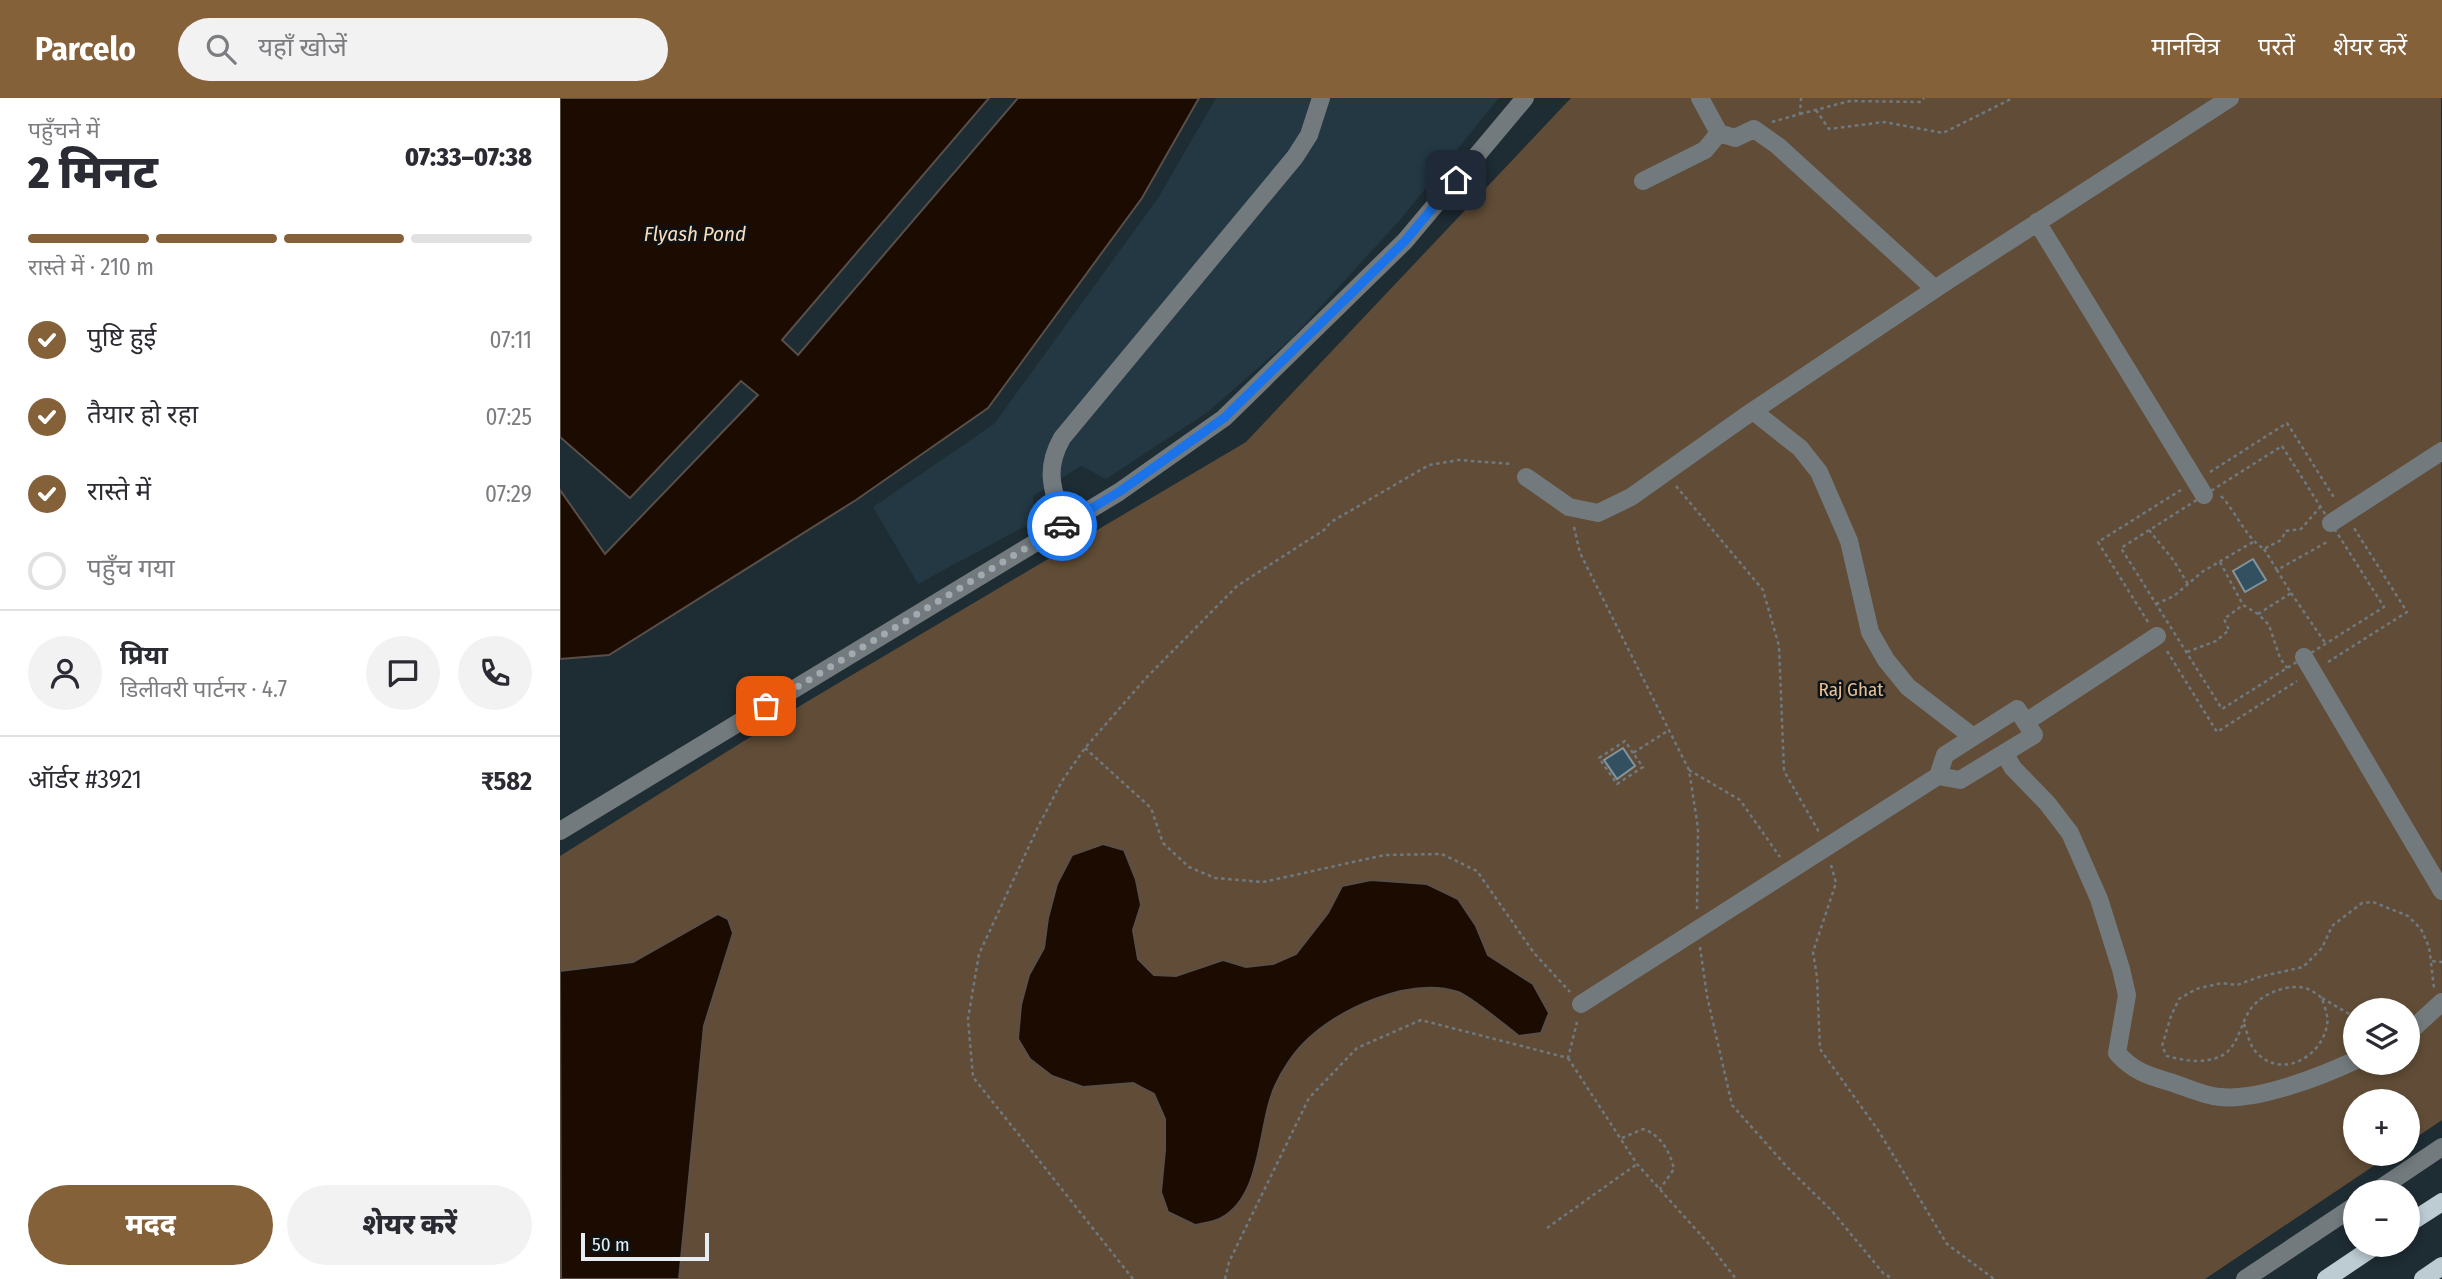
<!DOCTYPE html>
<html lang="hi">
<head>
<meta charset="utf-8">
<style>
	body { margin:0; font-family:"Fira Sans Condensed","Noto Sans Devanagari",sans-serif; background:#f2f2f3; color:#2b2b33; height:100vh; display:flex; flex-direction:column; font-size:26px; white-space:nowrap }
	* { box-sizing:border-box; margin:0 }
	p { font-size:23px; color:#7c7c81 }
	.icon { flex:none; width:38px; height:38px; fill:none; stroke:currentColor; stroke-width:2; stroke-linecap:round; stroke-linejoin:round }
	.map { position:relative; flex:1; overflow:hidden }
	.panel { display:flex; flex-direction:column; background:#fff; width:560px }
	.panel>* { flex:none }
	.fabs { position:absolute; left:1783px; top:900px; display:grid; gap:14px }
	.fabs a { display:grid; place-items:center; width:77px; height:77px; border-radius:50%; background:#fff; box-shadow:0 4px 10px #0003; font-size:35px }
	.scale { position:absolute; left:21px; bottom:18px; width:128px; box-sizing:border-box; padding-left:7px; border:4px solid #e6eef3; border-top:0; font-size:19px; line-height:24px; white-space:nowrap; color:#e6eef3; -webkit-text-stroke:5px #0d1316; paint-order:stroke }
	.pin { position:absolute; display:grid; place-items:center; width:60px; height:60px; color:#fff; margin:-30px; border-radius:14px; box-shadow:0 4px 10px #0006 }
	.courier { position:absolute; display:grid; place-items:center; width:70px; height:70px; margin:-35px; border:5px solid #1a73e8; border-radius:50%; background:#fff; color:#222; box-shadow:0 2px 9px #0007 }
	.headline em { font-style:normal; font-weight:800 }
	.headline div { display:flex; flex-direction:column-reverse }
	.headline { display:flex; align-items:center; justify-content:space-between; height:119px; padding:0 28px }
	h1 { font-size:46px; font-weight:800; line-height:52px }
	.bar { display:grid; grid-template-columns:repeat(4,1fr); gap:10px 7px; align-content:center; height:84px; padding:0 28px }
	.bar i { height:9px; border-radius:5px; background:#e1e1e2 }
	.bar .on { background:#85613a }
	.bar p { grid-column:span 4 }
	.line { display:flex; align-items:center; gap:18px; padding:0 28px; border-top:2px solid #e1e1e2 }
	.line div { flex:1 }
	.round { display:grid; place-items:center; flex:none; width:74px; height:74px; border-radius:37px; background:#f2f2f3 }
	ol { padding:0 28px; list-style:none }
	li { display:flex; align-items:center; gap:21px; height:77px }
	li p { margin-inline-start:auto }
	li .icon { padding:7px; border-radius:50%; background:#85613a; color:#fff; stroke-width:4 }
	li:last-child { color:#7c7c81 }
	li i { width:38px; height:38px; border:4px solid #e1e1e2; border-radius:50% }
	.action { display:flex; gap:14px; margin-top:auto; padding:14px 28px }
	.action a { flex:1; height:80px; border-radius:42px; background:#85613a; color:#fff; font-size:28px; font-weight:800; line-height:80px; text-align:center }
	.action a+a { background:#f2f2f3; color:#2b2b33 }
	header { display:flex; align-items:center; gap:42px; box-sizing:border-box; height:98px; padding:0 35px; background:#85613a; color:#fff }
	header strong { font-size:33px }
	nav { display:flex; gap:38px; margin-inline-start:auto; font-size:24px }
	.search { width:490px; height:63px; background:#f2f2f3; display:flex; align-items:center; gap:18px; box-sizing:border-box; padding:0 24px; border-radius:38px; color:#7c7c81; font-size:26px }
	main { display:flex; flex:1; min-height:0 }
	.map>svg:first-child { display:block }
	.built { fill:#233842 }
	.green { fill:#614d37; fill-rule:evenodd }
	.water { fill:#1b0b00; stroke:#584f49; stroke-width:2 }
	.building { fill:#335060; stroke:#84949d; stroke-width:2 }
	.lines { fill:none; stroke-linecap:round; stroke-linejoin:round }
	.path { stroke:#6e7980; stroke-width:2.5; stroke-dasharray:3.5 3.5; stroke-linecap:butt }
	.minor { stroke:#737a7e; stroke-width:18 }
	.major { stroke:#bdcbd3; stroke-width:18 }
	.done { stroke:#a0aab0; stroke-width:7; stroke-dasharray:0 12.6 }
	.route { stroke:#1a73e8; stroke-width:9 }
	.labels { text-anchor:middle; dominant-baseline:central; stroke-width:5; stroke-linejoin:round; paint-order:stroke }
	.park-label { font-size:19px; fill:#e8bf95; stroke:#0d1316 }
	.water-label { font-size:21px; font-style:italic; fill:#fcdbb9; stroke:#0d1316 }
</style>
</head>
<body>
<header>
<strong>Parcelo</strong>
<div class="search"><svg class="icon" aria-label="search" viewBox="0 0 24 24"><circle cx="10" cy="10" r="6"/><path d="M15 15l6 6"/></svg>यहाँ खोजें</div>
<nav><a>मानचित्र</a><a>परतें</a><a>शेयर करें</a></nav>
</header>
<main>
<section class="panel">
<div class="headline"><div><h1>2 मिनट</h1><p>पहुँचने में</p></div><em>07:33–07:38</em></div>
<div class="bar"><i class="on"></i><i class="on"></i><i class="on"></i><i></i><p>रास्ते में · 210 m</p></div>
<ol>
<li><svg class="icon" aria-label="check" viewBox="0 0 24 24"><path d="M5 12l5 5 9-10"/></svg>पुष्टि हुई<p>07:11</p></li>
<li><svg class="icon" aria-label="check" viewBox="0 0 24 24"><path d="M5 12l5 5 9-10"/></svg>तैयार हो रहा<p>07:25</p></li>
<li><svg class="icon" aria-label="check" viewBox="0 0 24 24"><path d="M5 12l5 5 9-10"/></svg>रास्ते में<p>07:29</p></li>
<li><i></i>पहुँच गया</li>
</ol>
<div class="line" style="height:126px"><a class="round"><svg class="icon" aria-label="person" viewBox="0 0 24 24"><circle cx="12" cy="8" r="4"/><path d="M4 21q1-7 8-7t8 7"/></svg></a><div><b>प्रिया</b><p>डिलीवरी पार्टनर · 4.7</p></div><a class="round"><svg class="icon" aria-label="chat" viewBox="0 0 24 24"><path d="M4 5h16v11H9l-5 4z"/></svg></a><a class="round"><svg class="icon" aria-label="phone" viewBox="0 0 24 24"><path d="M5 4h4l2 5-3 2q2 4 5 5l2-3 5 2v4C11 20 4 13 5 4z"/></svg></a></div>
<div class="line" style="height:91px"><div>ऑर्डर #3921</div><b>₹582</b></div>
<div class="action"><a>मदद</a><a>शेयर करें</a></div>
</section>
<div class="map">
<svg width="1882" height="1181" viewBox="0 0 1882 1181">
	<rect width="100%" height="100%" fill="#1e2c33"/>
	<path class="built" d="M656 0H939L840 122 733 239 648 314 546 381 521 368 473 398V424L358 486 313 409 434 326 598 100Z"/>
	<path class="green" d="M1011 0H1881L1882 1022 1848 1045V1003H1796V1055H1833L1645 1181H0V758L243 606 686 344ZM1796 912H1848V964H1796Z"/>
	<path class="water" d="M0 0H429L222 242 238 257 458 0H639L582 100 428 310 296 402 49 557 0 561V392L45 456 198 297 181 283 70 400 0 339Z
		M543 746 564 752 576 782 581 807 573 832 578 861 594 877 616 878 663 862 686 869 713 866 736 856 768 815 782 788 811 782 867 786 898 801 916 828 928 857 973 886 989 915 981 935 959 938C946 928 910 898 898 894 850 878 776 911 743 946 733 956 722 973 716 986 697 1025 704 1097 661 1120 654 1124 643 1125 635 1127L608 1114 601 1094 605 1052V1021L594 996 573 985 523 989 492 978 470 961 458 941 461 907 469 877 484 850 488 820 497 786 512 757Z
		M158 816 168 821 173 835 144 928 119 1181H1L0 873 73 864Z"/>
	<path class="building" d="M1693 461 1706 482 1685 494 1673 473Z
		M1063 650 1075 668 1057 681 1044 662Z"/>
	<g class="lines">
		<path class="path" d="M1256 12 1269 31 1324 24 1383 35 1453 0
			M1240 16 1290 3 1361 4 1364 0
			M1212 24 1240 16 1241 0
			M1722 348 1824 509 1662 611 1561 450Z
			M1650 374 1727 325 1775 401
			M1116 388 1203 492 1219 548 1224 673 1259 734
			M1661 398C1677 415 1685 439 1704 451L1721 442 1726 433 1741 431 1761 408
			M1014 429 1020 455 1129 672 1138 730 1137 811
			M1589 432 1614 463 1628 486
			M1704 451 1717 472
			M1660 464 1683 507 1698 516 1709 527 1720 560 1727 570
			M1731 495 1766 546
			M1596 506 1614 498 1642 474 1693 444
			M1698 516 1731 495 1717 472 1769 443
			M1588 524 1538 444 1621 392
			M1607 553 1657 634 1737 583
			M1627 554 1656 543 1669 532 1664 521 1683 507
			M1768 564 1847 514 1794 430
			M525 650 591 710 603 745 629 769 655 780 703 784 825 757 882 756 917 773 974 855 1010 894
			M1073 655 1065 643 1039 660 1057 686 1083 669 1073 655 1109 632
			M1129 672 1180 702 1220 759
			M1271 767 1276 785 1253 854 1257 879 1260 951 1318 1032 1387 1146 1434 1181
			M1140 849 1147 898 1172 1007 1228 1070 1272 1113 1323 1175 1333 1181
			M1871 865 1874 890
			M1762 900 1796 920
			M1684 926C1688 936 1689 948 1698 956 1723 981 1762 958 1767 927 1769 918 1764 908 1762 900 1758 897 1753 893 1748 891 1730 884 1700 896 1690 912 1681 925 1679 944 1666 955 1649 967 1625 963 1607 958L1602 948 1611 918 1619 901 1636 891 1662 885 1677 887 1699 879 1743 869 1762 850 1772 828 1802 805 1813 804 1848 818 1861 831 1869 849 1871 863 1882 864
			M1008 960 1077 1066 1149 1146 1176 1181
			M1062 1040 1083 1031C1101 1037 1110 1054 1114 1071L1100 1091
			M987 1130 1077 1066
			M573 1181 413 979 408 921 419 856 478 729 502 683 525 650 586 580 677 488 764 432 771 424 869 367 899 362 953 366
			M665 1181 669 1164 749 1000 797 950 861 922 1008 960 1017 924"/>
		<path class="minor" d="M1140 0 1159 35 1175 40 1194 31 1218 48 1375 191
			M1083 83 1145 52 1159 35
			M1477 124 1644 397
			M1193 313 1240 350 1259 374 1289 443 1310 534 1326 562 1348 589 1413 639
			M966 379 1009 409 1038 415 1071 399 1184 319 1387 183 1670 0
			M1771 425 1882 353
			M503 427C494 393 483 374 502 340L735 59 749 37 761 0
			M1744 559 1882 793
			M1457 611 1474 637 1400 682 1378 678 1385 657Z
			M1466 624 1597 538
			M1444 655 1453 670 1487 705 1510 735 1539 801 1561 871 1567 897 1557 955C1574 974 1589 978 1613 985 1628 990 1645 998 1660 999 1698 1003 1762 978 1796 962
			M0 733 559 394 664 320 845 143 965 0
			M1021 906 1378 678
			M1848 935 1882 904
			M1815 1094 1882 1049
			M1685 1181 1796 1107"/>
		<path class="major" d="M1848 1126 1882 1104
			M1766 1181 1818 1146
			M1863 1181 1882 1168"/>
	</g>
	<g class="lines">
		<path class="done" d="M206 608 502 428"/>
		<path class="route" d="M502 428 559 394 664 320 845 143 896 82"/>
	</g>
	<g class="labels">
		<g class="park-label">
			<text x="1291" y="591">Raj Ghat</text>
		</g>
		<g class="water-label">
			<text x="135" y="136">Flyash Pond</text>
		</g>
	</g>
</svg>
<div class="fabs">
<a><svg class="icon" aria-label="layers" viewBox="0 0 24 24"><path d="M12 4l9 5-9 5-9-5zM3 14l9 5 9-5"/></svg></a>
<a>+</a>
<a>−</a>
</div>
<div class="scale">50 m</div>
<div class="pin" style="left:206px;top:608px;background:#ea580c"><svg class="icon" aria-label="bag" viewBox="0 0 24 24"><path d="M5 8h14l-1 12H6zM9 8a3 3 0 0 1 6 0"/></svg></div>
<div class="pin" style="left:896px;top:82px;background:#1f2937"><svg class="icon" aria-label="home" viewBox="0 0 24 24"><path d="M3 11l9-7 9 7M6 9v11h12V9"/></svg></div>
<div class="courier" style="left:502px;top:428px"><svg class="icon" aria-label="car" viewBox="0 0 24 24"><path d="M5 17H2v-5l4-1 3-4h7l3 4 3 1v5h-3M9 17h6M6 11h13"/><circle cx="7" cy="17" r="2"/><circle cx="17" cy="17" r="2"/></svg></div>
</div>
</main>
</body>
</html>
